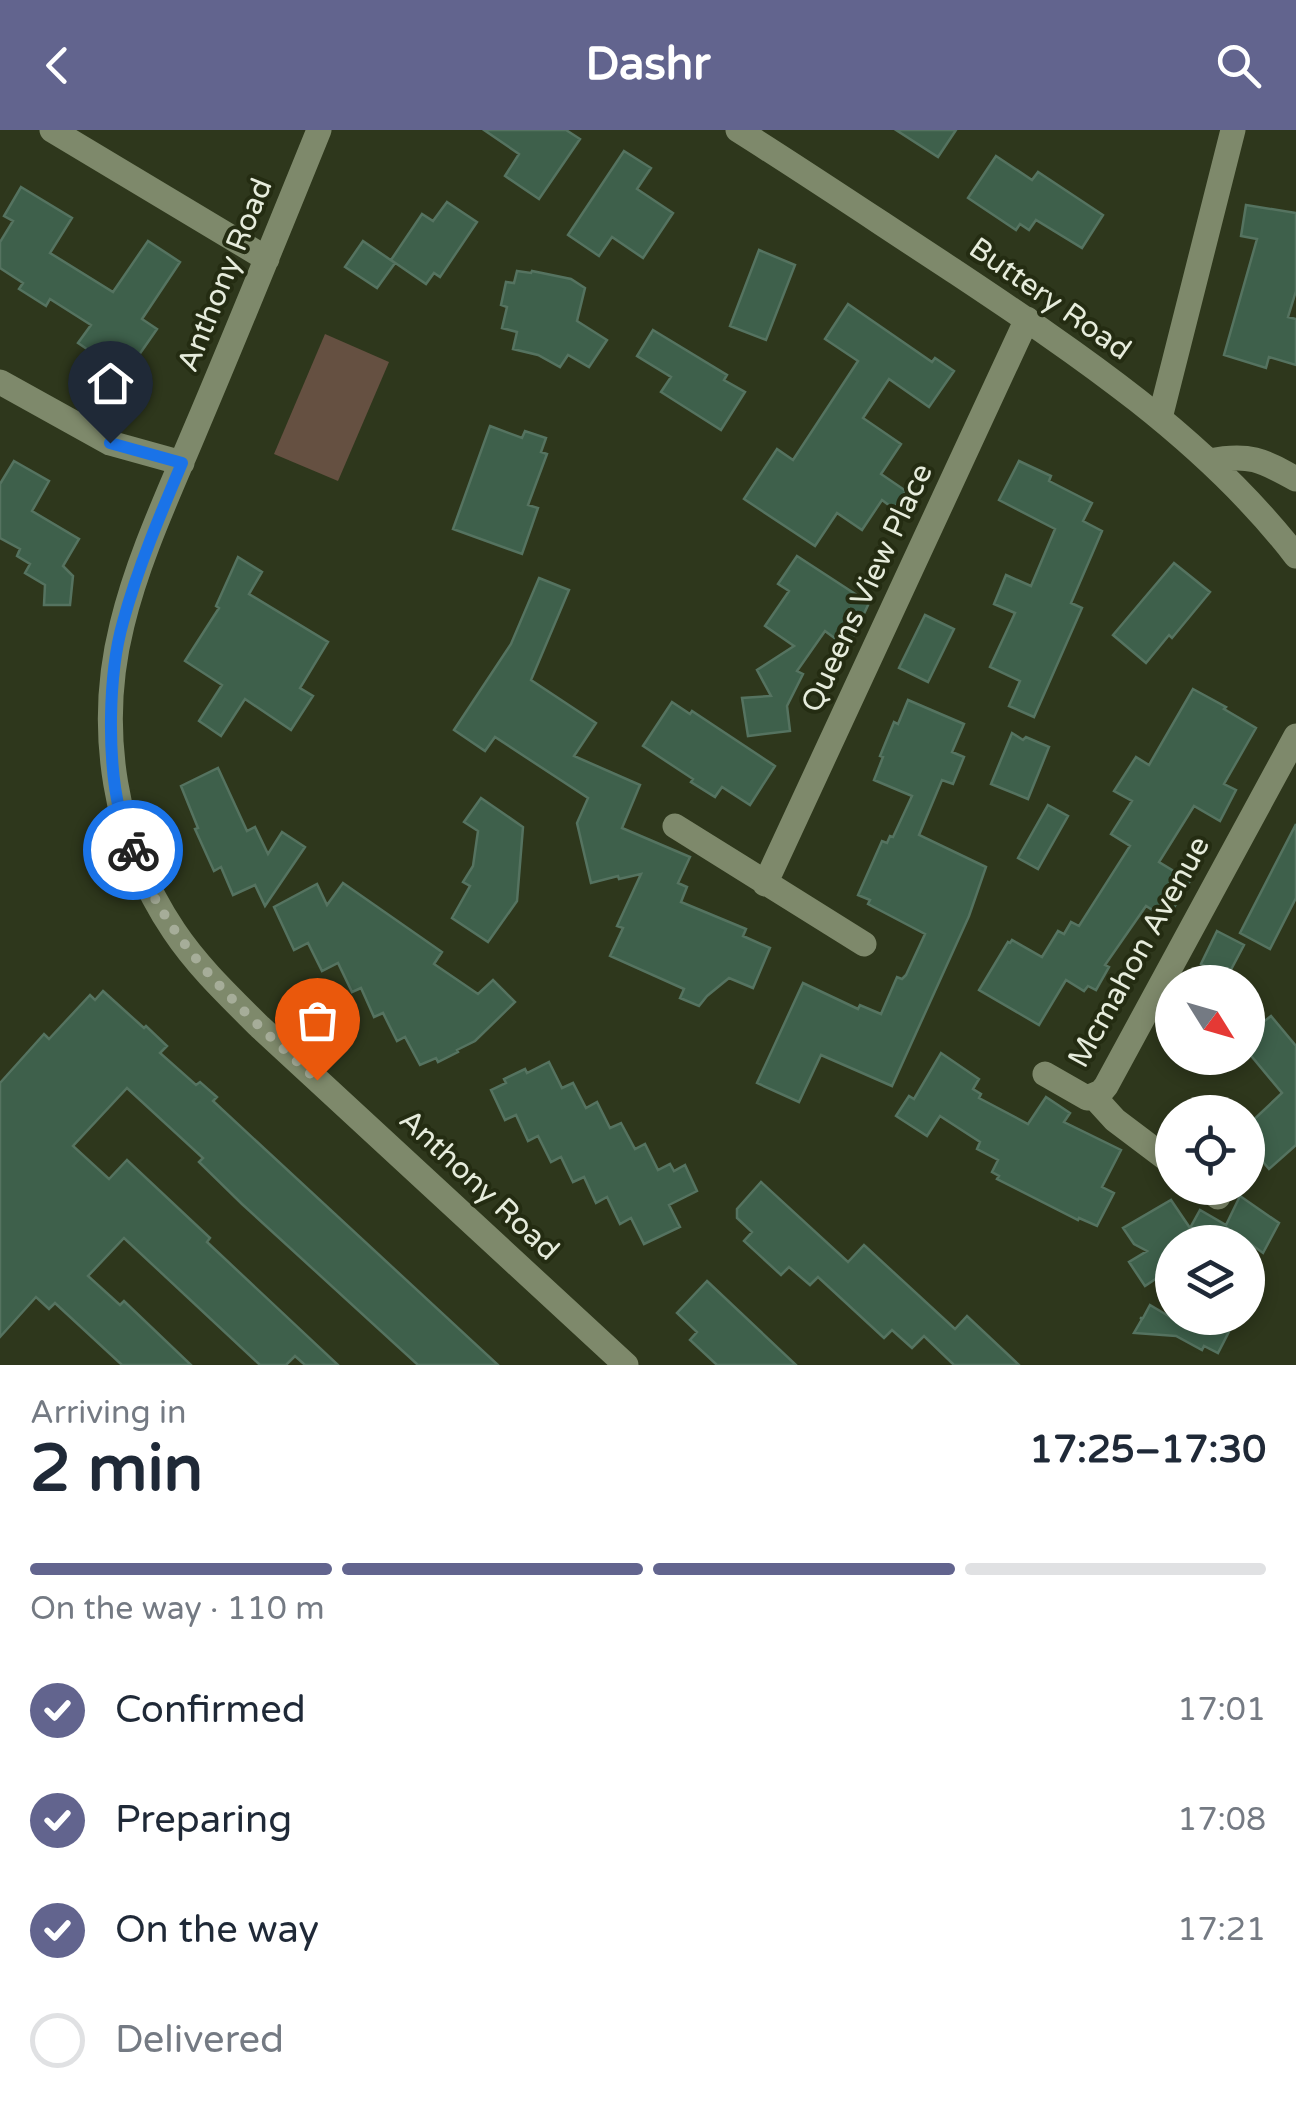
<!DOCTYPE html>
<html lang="en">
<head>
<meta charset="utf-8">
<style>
	body { margin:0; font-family:"Varela Round",sans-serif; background:#f6f6f7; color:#1f2937; height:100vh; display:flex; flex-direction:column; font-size:38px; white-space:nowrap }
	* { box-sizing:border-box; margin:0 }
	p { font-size:32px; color:#747a83 }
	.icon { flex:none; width:55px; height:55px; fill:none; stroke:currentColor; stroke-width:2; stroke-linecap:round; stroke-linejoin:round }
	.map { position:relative; height:1235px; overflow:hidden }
	.details { display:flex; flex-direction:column; background:#fff; flex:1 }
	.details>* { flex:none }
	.needle { width:65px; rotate:127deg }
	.fabs { position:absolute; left:1155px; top:835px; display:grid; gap:20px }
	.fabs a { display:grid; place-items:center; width:110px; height:110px; border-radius:50%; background:#fff; box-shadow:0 5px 15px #0003; font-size:50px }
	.pin { position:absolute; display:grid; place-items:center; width:85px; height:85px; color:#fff; margin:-102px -42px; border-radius:50% 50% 50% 0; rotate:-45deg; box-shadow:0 0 10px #0007 }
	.pin .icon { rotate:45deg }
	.courier { position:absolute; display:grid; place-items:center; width:100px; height:100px; margin:-50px; border:8px solid #1a73e8; border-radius:50%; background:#fff; color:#222; box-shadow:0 2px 12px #0007 }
	.summary em { font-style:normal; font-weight:800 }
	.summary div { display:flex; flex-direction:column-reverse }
	.summary { display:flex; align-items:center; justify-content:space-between; height:170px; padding:0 30px }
	h1 { font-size:65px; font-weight:800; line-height:75px }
	.bar { display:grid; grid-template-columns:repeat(4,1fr); gap:15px 10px; align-content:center; height:120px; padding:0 30px }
	.bar i { height:12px; border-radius:8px; background:#e0e1e3 }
	.bar .active { background:#62648e }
	.bar p { grid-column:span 4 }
	ol { padding:0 30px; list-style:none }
	li { display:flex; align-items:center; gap:30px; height:110px }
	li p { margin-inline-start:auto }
	li .icon { padding:10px; border-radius:50%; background:#62648e; color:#fff; stroke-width:4 }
	li:last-child { color:#747a83 }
	li i { width:55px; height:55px; border:5px solid #e0e1e3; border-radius:50% }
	header { display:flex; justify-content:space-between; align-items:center; height:130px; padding:0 30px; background:#62648e; color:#fff; font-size:45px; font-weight:800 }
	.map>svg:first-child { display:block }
	.green { fill:#655041 }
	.building { fill:#3e604b; stroke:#557360; stroke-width:2.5 }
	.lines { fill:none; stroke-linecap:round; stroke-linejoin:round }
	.street { stroke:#7e896b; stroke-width:25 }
	.done { stroke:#a6ad99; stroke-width:10; stroke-dasharray:0 18 }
	.route { stroke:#1a73e8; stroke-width:12 }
	.labels { text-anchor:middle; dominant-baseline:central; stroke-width:8; stroke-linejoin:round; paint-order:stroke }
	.street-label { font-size:30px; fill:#e6ecdc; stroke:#242c12 }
</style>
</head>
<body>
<header><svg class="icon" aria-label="back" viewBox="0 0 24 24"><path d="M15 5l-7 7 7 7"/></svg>Dashr<svg class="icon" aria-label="search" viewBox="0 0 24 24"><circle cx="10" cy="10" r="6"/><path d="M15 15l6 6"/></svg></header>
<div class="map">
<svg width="1296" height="1235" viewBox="0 0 1296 1235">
	<rect width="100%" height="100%" fill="#2e371c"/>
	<path class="green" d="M325 204 389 232 338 351 274 324Z"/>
	<path class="building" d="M484 0H566L580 9 539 69 505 46 519 24Z
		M896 0H956L938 27Z
		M624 21 651 38 637 59 673 83 643 128 612 107 599 126 568 105Z
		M996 26 1032 50 1038 42 1103 85 1082 118 1036 90 1029 100 1020 94 1016 100 968 68Z
		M21 57 72 88 50 123 113 162 148 111 180 132 142 189 157 199 125 245 78 213 91 195 50 169 46 176 19 159 23 153 0 138V112L13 91 4 86Z
		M447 72 477 92 440 147 434 143 426 154 391 130 422 84 433 91Z
		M1246 75 1296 83V161L1288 187 1296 189V235L1269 227 1266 238 1224 225 1257 109 1241 106Z
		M363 111 395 133 377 158 345 137Z
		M759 120 795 135 766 210 730 196Z
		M517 141 531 143 532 141 571 149 585 158 577 191 607 210 589 237 568 225 560 237 538 225 513 219 517 202 502 198 507 177 501 175 506 152 514 153Z
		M848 174 932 232 935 228 954 241 929 277 889 249 863 288 901 314 881 344 906 361 894 379 882 370 862 400 837 383 815 416 744 369 777 319 793 330 858 231 825 209Z
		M653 200 727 245 724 250 745 262 721 300 661 262 671 247 637 226Z
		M490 296 522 308 525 301 546 308 541 322 547 324 528 375 538 378 522 424 453 399Z
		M14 331 49 351 32 381 79 409 63 436 73 446 70 475H44L45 455 25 443 30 434 17 426 20 419 0 408V354Z
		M1019 331 1051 346 1049 351 1092 373 1083 391 1102 401 1071 473 1082 478 1034 587 1009 576 1020 551 990 537 1015 483 994 474 1006 445 1031 456 1055 399 999 370Z
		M797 426 869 473 848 518 825 501 797 541 803 544 787 576 790 601 748 606 742 568 771 566 757 540 794 516 765 496 789 461 778 454Z
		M238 427 262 442 249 464 328 512 300 558 313 566 291 600 245 569 221 606 199 591 222 555 185 531 219 478 216 476Z
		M1174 433 1210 462 1172 508 1169 505 1146 533 1113 505Z
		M539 448 569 460 531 550 596 593 574 626 640 655 622 698 690 727 678 753 687 757 681 772 746 799 743 806 770 818 753 858 729 848 707 866 699 876 680 868 684 859 610 826 623 798 617 796 641 744 619 749 618 746 591 753 577 693 588 668 495 607 485 621 454 600 511 514Z
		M925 485 954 499 928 552 899 538Z
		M1193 559 1226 577 1224 579 1256 598 1224 654 1236 660 1220 691 1194 676 1159 732 1190 751 1167 789 1146 776 1105 835 1109 837 1096 860 1088 856 1084 861 1066 850 1039 895 979 860 1008 812 1010 813 1012 810 1042 827 1058 801 1064 804 1071 792 1079 796 1130 716 1111 704 1132 671 1114 661 1136 627 1149 635Z
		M908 570 964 594 952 622 964 627 953 654 942 650 919 705 986 737 969 786 892 956 821 925 799 972 757 953 803 853 858 879 860 875 881 884 897 847 902 849 906 845 925 804 868 774 870 770 858 765 882 711 887 713 890 706 893 707 912 666 874 650 883 627 880 626 894 592 898 594Z
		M672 572 690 584 692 581 775 636 750 675 722 657 715 667 691 652 693 649 643 616Z
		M1012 603 1023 610 1026 607 1049 617 1028 669 991 654Z
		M218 638 247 701 255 697 268 724 282 702 305 717 265 776 255 755 233 765 221 737 214 741 195 699 198 698 181 656Z
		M481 668 523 697 517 771 488 812 452 788 470 756 463 752 473 736 478 701 464 692Z
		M1048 675 1068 686 1038 739 1018 728Z
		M1296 694V768L1270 819 1240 803Z
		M343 753 442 822 434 834 478 864 493 850 515 872 475 911 457 920 458 922 438 932 436 928 420 935 405 907 397 911 383 883 374 887 361 858 352 862 338 833 322 841 308 813 294 820 274 777 317 754 327 775Z
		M1217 801 1244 815 1227 847 1201 834Z
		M103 861 144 898 146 896 167 916 160 923 196 955 200 952 217 967 213 971 498 1235H418L242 1074 199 1032 203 1028 127 958 73 1016 109 1049 127 1030 210 1108 207 1112 338 1235H305L295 1226 286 1235H260L124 1108 88 1146 120 1175 124 1171 191 1235H122L55 1173 49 1179 36 1167 0 1207V953L44 904 49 909 90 865 95 870Z
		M1248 876 1262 893 1271 886 1296 916V1015L1269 1039 1248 1014V995L1282 963 1248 922Z
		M941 923 979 949 973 959 981 964 979 968 1028 994 1046 967 1070 983 1064 992 1121 1020 1102 1057 1114 1063 1097 1096 1079 1088 1078 1090 997 1049 999 1046 992 1042 998 1030 977 1019 980 1012 940 986 927 1006 896 986 909 966 914 969Z
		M549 932 562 958 573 953 586 978 597 972 610 998 621 993 635 1019 645 1014 658 1040 670 1034 674 1041 685 1035 697 1061 669 1075 680 1097 644 1114 631 1088 620 1094 607 1067 596 1073 584 1047 573 1052 561 1027 551 1032 538 1006 528 1011 516 985 505 990 491 960 506 953 504 949 525 939 527 943Z
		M761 1052 848 1132 864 1115 955 1199 967 1186 1019 1235H954L924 1206 912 1218 892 1200 884 1208 818 1147 810 1155 789 1137 781 1145 744 1111 752 1102 737 1088V1079Z
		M1240 1066 1279 1093 1263 1123 1248 1112H1172V1138L1145 1156 1129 1132 1147 1121 1134 1114 1123 1098 1171 1070 1190 1098 1200 1080 1226 1095Z
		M707 1151 796 1235H717L690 1210 697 1202 677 1183Z
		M1150 1175 1172 1188H1236L1218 1223 1204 1216 1202 1220 1176 1206 1134 1203 1142 1189 1140 1188H1143Z"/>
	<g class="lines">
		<path class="street" d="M52 0 267 129
			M319 0C278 101 237 202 194 303 168 365 138 429 122 495 96 599 114 712 174 801 198 837 230 867 260 897L626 1235
			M738 0C811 46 882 94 954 141 1077 223 1205 308 1296 426
			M0 252 110 313 182 333
			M1160 288 1233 0
			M1209 331C1249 323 1262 330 1296 349
			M675 696 864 814
			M765 754 1027 189
			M1045 944 1087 968 1101 962 1106 956 1296 606
			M1094 967 1115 990 1172 1033
			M1206 1058 1218 1067"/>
	</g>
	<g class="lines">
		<path class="done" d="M133 720C167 816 245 883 317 950"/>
		<path class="route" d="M110 313 182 333C160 385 138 437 123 492 108 545 107 630 120 683 123 696 129 708 133 720"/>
	</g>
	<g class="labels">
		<g class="street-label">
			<text transform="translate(225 145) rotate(-68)">Anthony Road</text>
			<text transform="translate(1050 169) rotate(35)">Buttery Road</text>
			<text transform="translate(867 458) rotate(-65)">Queens View Place</text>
			<text transform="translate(1139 822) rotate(-61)">Mcmahon Avenue</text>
			<text transform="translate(479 1055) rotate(43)">Anthony Road</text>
		</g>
	</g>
</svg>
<div class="fabs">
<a><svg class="needle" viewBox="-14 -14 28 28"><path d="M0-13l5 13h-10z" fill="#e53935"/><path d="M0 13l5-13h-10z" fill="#747a83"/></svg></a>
<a><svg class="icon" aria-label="locate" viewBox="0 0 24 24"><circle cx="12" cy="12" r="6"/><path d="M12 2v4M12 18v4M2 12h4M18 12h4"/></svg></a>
<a><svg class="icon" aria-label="layers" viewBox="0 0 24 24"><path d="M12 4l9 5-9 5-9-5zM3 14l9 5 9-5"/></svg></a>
</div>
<div class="pin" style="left:317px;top:950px;background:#ea580c"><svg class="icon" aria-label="bag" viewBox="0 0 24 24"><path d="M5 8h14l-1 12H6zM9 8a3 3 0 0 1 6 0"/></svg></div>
<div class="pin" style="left:110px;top:313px;background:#1f2937"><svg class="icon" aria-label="home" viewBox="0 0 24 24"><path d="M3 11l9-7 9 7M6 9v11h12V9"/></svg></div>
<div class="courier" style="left:133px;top:720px"><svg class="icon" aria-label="bike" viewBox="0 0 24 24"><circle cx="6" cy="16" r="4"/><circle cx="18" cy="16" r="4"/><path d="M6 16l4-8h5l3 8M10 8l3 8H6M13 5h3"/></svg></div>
</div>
<section class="details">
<div class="summary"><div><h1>2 min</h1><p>Arriving in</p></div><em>17:25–17:30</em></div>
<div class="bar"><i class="active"></i><i class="active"></i><i class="active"></i><i></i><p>On the way · 110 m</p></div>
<ol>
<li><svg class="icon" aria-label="check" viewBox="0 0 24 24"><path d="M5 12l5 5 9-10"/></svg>Confirmed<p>17:01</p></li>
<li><svg class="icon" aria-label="check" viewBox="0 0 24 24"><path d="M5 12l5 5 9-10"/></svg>Preparing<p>17:08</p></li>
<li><svg class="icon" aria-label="check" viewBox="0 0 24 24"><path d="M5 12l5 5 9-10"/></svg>On the way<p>17:21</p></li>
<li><i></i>Delivered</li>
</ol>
</section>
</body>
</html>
